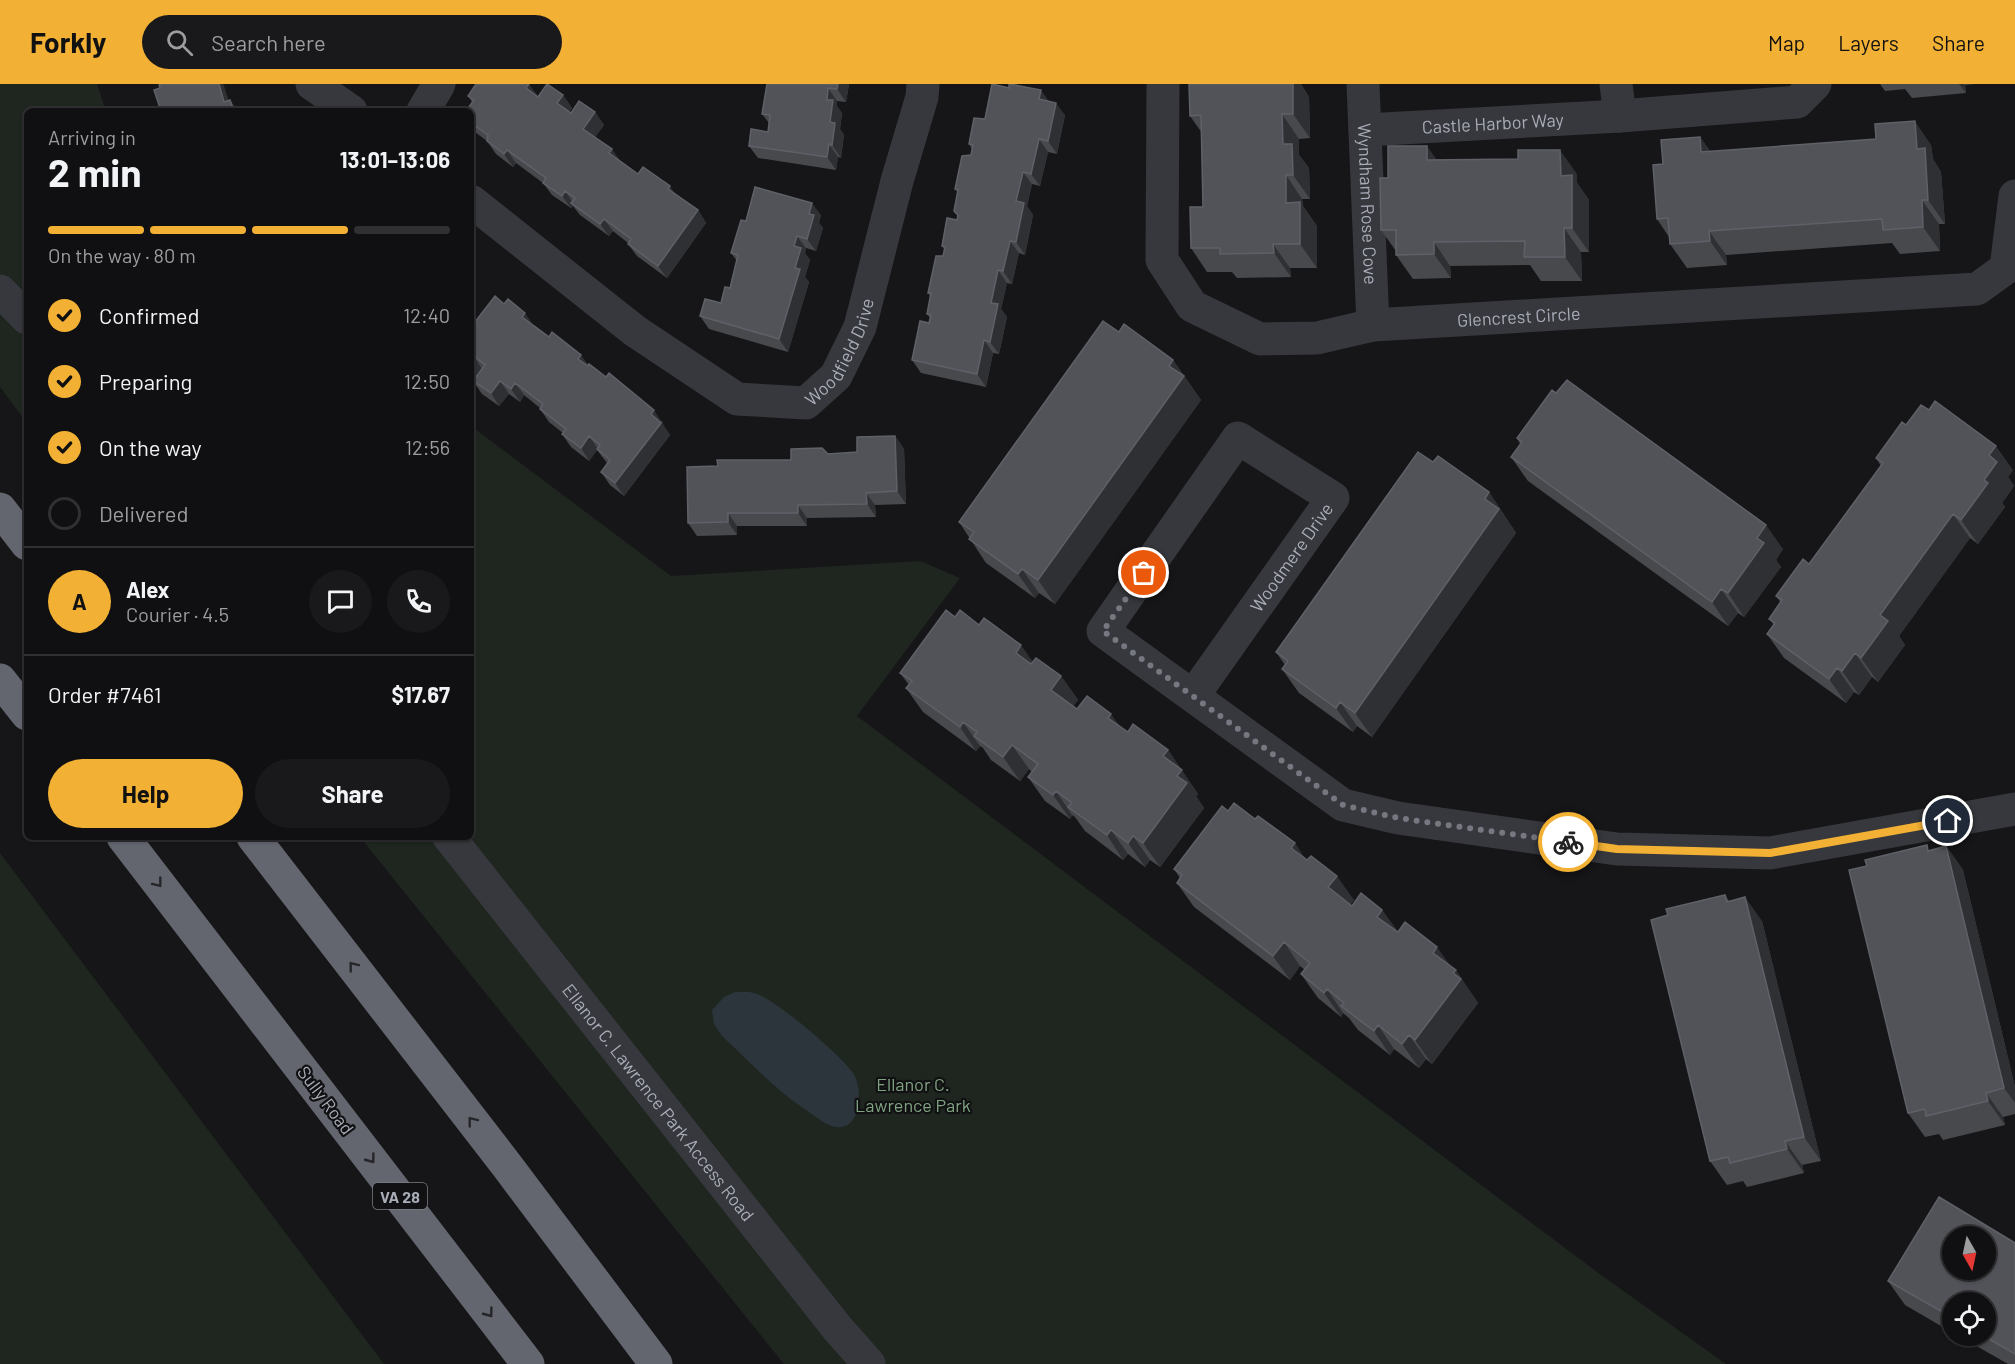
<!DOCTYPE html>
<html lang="en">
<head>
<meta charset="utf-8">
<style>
	body { margin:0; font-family:Barlow,sans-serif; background:#19191b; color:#f1f3f6; height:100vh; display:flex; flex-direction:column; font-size:22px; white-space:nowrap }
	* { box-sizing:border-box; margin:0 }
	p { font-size:20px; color:#9c9d9f }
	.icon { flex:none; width:33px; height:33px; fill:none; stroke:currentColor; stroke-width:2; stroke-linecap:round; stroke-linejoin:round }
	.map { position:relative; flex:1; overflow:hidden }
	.drawer { position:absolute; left:24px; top:24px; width:450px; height:732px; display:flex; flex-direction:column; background:#101012; border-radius:9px; box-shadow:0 2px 4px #0004,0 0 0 2px #303032 }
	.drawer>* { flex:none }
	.needle { width:39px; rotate:171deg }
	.buttons { position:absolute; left:1942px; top:1142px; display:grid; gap:12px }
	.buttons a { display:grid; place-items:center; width:54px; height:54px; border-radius:50%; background:#101012; box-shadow:0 2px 4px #0004,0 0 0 2px #303032; font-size:30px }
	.pin { position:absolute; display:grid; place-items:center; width:51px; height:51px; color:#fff; margin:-26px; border:3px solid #fff; border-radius:50%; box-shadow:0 2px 6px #0007 }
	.courier { position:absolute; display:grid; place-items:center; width:60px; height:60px; margin:-30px; border:4px solid #f2b134; border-radius:50%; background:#fff; color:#222; box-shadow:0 2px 8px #0007 }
	.head em { font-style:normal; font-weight:700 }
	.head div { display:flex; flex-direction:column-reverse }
	.head { display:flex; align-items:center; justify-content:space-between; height:102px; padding:0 24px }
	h1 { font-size:39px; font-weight:700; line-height:45px }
	.bar { display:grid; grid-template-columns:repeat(4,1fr); gap:9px 6px; align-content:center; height:72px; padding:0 24px }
	.bar i { height:8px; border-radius:4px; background:#303032 }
	.bar .current { background:#f2b134 }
	.bar p { grid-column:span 4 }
	.line { display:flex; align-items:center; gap:15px; padding:0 24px; border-top:2px solid #303032 }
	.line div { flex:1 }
	.round { display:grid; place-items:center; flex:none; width:63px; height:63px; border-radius:32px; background:#19191b }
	ol { padding:0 24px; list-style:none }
	li { display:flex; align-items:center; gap:18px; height:66px }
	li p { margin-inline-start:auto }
	li .icon { padding:6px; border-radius:50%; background:#f2b134; color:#111; stroke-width:4 }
	li:last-child { color:#9c9d9f }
	li i { width:33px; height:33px; border:3px solid #303032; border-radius:50% }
	.cta { display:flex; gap:12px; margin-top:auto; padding:12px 24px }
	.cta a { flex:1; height:69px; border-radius:36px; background:#f2b134; color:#111; font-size:24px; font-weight:700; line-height:69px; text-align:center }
	.cta a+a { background:#19191b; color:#f1f3f6 }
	header { display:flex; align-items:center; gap:36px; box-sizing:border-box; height:84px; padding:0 30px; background:#f2b134; color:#111 }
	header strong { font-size:28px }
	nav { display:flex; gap:33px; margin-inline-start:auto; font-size:21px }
	.search { width:420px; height:54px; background:#19191b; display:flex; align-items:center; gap:15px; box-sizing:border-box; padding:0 21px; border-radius:33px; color:#9c9d9f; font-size:22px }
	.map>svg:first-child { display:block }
	.green { fill:#1e261f }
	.water { fill:#2c353c }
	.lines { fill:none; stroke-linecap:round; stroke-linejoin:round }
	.minor { stroke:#37383d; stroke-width:33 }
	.highway { stroke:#63666e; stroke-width:33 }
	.wall { fill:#47494d }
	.shaded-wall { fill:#2f3033 }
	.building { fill:#525359; stroke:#5f6168; stroke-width:1.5; fill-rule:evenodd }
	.oneway { stroke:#26262a }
	.done { stroke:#757880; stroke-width:6; stroke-dasharray:0 10.8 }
	.route { stroke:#f2b134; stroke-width:8 }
	.labels { text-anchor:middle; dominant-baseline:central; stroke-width:4.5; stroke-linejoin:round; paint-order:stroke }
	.shield { fill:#111113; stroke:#7b7e86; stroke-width:1.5 }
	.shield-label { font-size:16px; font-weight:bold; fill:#a8adb8 }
	.street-label { font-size:18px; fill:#a8adb8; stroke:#111113 }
	.park-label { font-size:18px; fill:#7fa381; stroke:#111113 }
</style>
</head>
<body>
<header>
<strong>Forkly</strong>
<div class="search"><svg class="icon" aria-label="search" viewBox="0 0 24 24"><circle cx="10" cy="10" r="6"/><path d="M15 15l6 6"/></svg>Search here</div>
<nav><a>Map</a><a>Layers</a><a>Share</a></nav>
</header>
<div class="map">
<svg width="2015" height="1280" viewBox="0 0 2015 1280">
	<rect width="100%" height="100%" fill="#161618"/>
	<path class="green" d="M0 0H97L106 27H27V339L0 303Z
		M471 342 671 492 920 477 960 494 857 632 1597 1188 1726 1280H784L360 753H471Z
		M0 769 384 1280H0Z"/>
	<path class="water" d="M735 908C741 908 748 907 754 909 773 913 841 971 853 989 863 1003 862 1047 836 1043 828 1042 818 1035 812 1030 778 1009 751 979 722 952L714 940 712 926 724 913Z"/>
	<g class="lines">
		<g class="minor">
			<path d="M312 0 351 27"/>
			<path id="s1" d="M1163 0 1162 176 1192 222 1260 255 1317 254 1373 241 1977 205 2006 184 2015 112"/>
			<path id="s2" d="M1363 0 1373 241"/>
			<path d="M1616 0 1620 32"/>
			<path d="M423 27 439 0"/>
			<path id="s3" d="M1365 46 1620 32 1797 18 1815 0"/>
			<path id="s4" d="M471 117 635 247 737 315 806 319 836 292 860 243 897 97 922 13 923 0"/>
			<path d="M0 207 27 234"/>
			<path id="s5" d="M1193 612 1333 414 1238 354 1103 547 1343 721 1398 734 1617 765 1770 769 2015 725"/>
			<path id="s6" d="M449 753 838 1245 869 1280"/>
		</g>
		<path class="highway" d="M0 425 27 460
			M0 596 27 630
			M123 753 528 1280
			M253 753 508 1083 656 1280"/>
	</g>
	<path class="wall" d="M767 0H849L846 18 837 17V22L842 29 840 45 844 51 841 74 838 73 836 86 758 74 749 62 768 48 769 39 762 30Z
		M1189 0H1301L1309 13 1310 54 1299 55V71L1309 84 1310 115H1302L1303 122 1317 142V184H1290L1291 193 1237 194 1232 188H1207L1191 164 1203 123 1202 49 1190 32Z
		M1880 0H1974L1965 1 1966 9 1912 14 1905 5 1885 7Z
		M563 11 572 24 569 28 571 29 595 28 604 41 595 53 621 78 638 90 676 111 698 126 706 139 667 194 637 172 628 160V159L613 147 609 152 580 131 573 122 571 124 552 111 543 99 516 79 513 83 496 70 487 57 471 45V27L472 18 468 12H538Z
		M1048 17 1065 31 1057 70 1048 68 1040 102 1032 100 1027 122 1033 131 1025 171 1019 169 1012 200 1007 199 1001 225 1007 233 999 270 993 269 986 303 921 289 912 276 929 239 930 234 927 230 931 213 928 209 943 172 945 166 942 162 957 136 958 133 954 127 958 109 955 105 971 71 972 65 969 60 985 35Z
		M1700 53 1710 67 1931 61 1933 75 1941 88 1945 140H1939L1940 167 1900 170 1892 159 1726 171 1727 181 1687 184 1670 160 1669 153 1657 135 1663 80Z
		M1437 76 1577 90V99L1589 116V168H1581L1582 197H1541L1530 181 1450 182 1451 194 1413 195 1396 171V167L1381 146 1388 94Z
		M821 131 819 139 823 144 816 167 806 164 805 169 810 176 805 193 809 198 788 268 709 245 700 232 721 219 730 204 737 177 731 169 746 137Z
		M534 241 588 281 663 338 662 340 670 351 624 412 610 401 601 388 607 379 597 366 589 377 571 363 562 350 563 349 549 338 540 325V324L524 311 520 318 509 310 499 322 482 310 473 297 475 294 473 297 471 296V243Z
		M1119 248 1173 276 1201 316 1055 520 1039 509 1035 514 986 479 959 438Z
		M1906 341 2013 386 2008 393 2014 402 2002 419 2005 423 1978 460 1970 454 1899 552 1905 561 1878 598 1872 593 1859 611 1854 608 1846 619 1784 574 1767 550 1774 541 1769 535 1781 519 1776 512 1809 480 1881 382 1876 374Z
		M895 352 904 365 906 420 875 421 876 433 807 434V442H737V451L697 452 688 439 718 382 791 376 828 370 857 368Z
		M1517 354 1783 465 1776 476 1781 483 1744 533 1738 529 1728 542 1528 397 1511 373 1520 360Z
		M1433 378 1489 408 1516 449 1372 653 1357 642 1353 648 1299 609 1282 585 1285 581 1276 568Z
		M955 533 979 541 1033 578 1061 592 1078 616 1073 622 1077 625 1120 643 1128 648 1168 666 1198 710 1196 712 1204 724 1160 783 1150 776 1145 783 1128 770 1123 776 1085 747 1075 733 1072 731 1070 735 1045 717 1028 693 1032 688 1029 685 1020 697 991 676 983 664 980 662 976 667 923 628 906 604 909 601 900 589Z
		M1228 727 1305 774 1354 816 1350 821 1352 822 1382 826 1398 848 1451 883 1472 910 1478 919 1432 980 1426 975 1419 984 1394 965 1390 971 1358 946 1349 934 1343 929 1341 933 1318 914 1301 890 1305 886 1300 882 1290 896 1194 823 1177 799 1180 794 1174 785Z
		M1946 762 1963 786 2015 1003V1030L2003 1033 2005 1041 1943 1056 1939 1050 1925 1053 1908 1029 1930 766Z
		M1725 811 1729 817 1762 837 1821 1077 1802 1081 1804 1089 1747 1103 1743 1097 1727 1101 1710 1077 1668 831Z
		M2015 1159V1280H2008L1957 1251H1986L1953 1218V1249L1905 1221 1888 1197Z"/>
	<path class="shaded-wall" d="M219 0H223L224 2 232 27 224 18Z
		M529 0 538 12 535 17 526 4Z
		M838 0H849L846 18 837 5Z
		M1293 0H1301L1309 13 1310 54 1293 30Z
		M1959 0H1965L1966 9Z
		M828 4 837 17V22L842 29 840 45 844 51 841 74 832 61 827 16Z
		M1041 6 1050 19 1039 15Z
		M563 11 572 24 566 32 557 19Z
		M230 16 238 27H234Z
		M1056 19 1065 31 1057 70 1048 57Z
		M595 28 604 41 592 57 583 45Z
		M1282 30 1299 55V71L1309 84 1310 115 1293 91 1283 60Z
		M1915 37 1931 61 1933 75 1941 88 1945 140 1928 116 1917 65Z
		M1700 53 1717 77 1701 68Z
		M1039 55 1048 68 1040 102 1031 90Z
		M829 60 838 73 836 86 827 73Z
		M1427 62 1444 86 1427 76Z
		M612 65 621 78 609 69Z
		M507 66 516 79 513 83 504 70Z
		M1560 66 1577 90V99L1589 116V168L1572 144 1561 92Z
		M1023 88 1032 100 1027 122 1033 131 1025 171 1016 158V117Z
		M1286 91 1302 115 1303 122 1317 142V184L1300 160 1286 119Z
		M670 102 679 115 668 105Z
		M565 107 574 120 571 119 573 122 571 124 562 112Z
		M1922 116 1939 140 1940 167 1923 143Z
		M812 119 821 131 819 139 823 144 816 167 807 155 809 130Z
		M698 126 706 139 667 194 658 182Z
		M604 135 613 147 609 152 600 140Z
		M1564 144 1581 168 1582 197 1565 173Z
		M1709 147 1726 171 1727 181 1710 157Z
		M797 152 806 164 805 169 810 176 805 193 809 198 788 268 779 255 795 184 794 162Z
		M1010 157 1019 169 1012 200 1003 187Z
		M1434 158 1450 182 1451 194 1434 170Z
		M1273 160 1290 184 1291 193 1274 169Z
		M998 186 1007 199 1001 225 1007 233 999 270 990 258 991 219Z
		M525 229 534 242 522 233Z
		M984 256 993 269 986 303 977 290Z
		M581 271 590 283 587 287 578 275Z
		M474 272 482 285 473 297 471 295V276Z
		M1173 276 1201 316 1055 520 1038 496Z
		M500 297 509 310 499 322 491 309Z
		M515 299 524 311 520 318 511 305Z
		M654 326 670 351 624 412 615 399Z
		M589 352 598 365 589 377 581 364Z
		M895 352 904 365 906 420 897 407Z
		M1996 362 2013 386 2008 393 2014 402 2002 419 2005 423 1978 460 1961 436 1984 396 1989 371Z
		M1489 408 1516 449 1372 653 1355 629Z
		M866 409 875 421 876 433 867 420Z
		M798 421 807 434V442L798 429Z
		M728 429 737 442V451L728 438Z
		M1953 430 1970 454 1899 552 1905 561 1878 598 1861 574 1880 531Z
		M1766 441 1783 465 1776 476 1781 483 1744 533 1728 509 1757 454Z
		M1022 485 1039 509 1035 514 1018 490Z
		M1721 505 1738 529 1728 542 1712 518Z
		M1021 561 1038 585 1016 569Z
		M1855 569 1872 593 1859 611 1842 587Z
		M1837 584 1854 608 1846 619 1829 595Z
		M1061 592 1078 616 1068 630 1051 606Z
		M1340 618 1357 642 1353 648 1336 624Z
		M1111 630 1128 654 1108 634Z
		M963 638 980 662 976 667 960 643Z
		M1012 661 1029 685 1020 697 1003 673Z
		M1168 666 1198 710 1196 712 1204 724 1160 783 1143 759 1163 672Z
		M1056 707 1072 731 1070 735 1053 711Z
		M1111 746 1128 770 1123 776 1107 751Z
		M1133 752 1150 776 1145 783 1128 759Z
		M1295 759 1311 783 1291 764Z
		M1946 762 1963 786 2015 1003V1019L2004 1004Z
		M1337 792 1354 816 1345 828 1328 803Z
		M1745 813 1762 837 1821 1077 1804 1053Z
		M1382 826 1399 850 1377 833Z
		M1284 858 1300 882 1290 896 1273 872Z
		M1437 863 1454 887 1433 869Z
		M1456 886 1478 919 1432 980 1415 956Z
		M1327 905 1343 929 1341 933 1324 909Z
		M1378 941 1394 965 1390 971 1374 947Z
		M1409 951 1426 975 1419 984 1402 960Z
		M1986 1009 2003 1033 2005 1041 1988 1017Z
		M1785 1057 1802 1081 1804 1089 1787 1065Z"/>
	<path class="building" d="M159 0H219L224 18 230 16 234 27H161L154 6 160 4Z
		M476 0H529L526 4 538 13 547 0 563 11 557 19 571 29 579 17 595 28 583 45 612 65 609 69 638 90 643 83 670 102 668 105 698 126 658 182 628 160 631 155 604 135 600 140 571 119 575 114 565 107 562 112 543 99 546 94 507 66 504 70 487 57 488 51 471 39V27H466L474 16 468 12Z
		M767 0H838L837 5 828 4 827 16H833L830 38 835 39 832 61 829 60 827 73 749 62 751 45 768 48 770 31 762 30Z
		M992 0 1009 4V0H1010L1041 6 1039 15 1056 19 1048 57 1039 55 1031 90 1023 88 1016 117 1024 119 1016 158 1010 157 1003 187 998 186 991 219 998 220 990 258 984 256 977 290 912 276 920 237 929 239 931 231 927 230 931 209H928L936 172H943L945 163 942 162 947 134 957 136 958 131 954 127 958 106 955 105 962 72 971 71 973 61 969 60 974 34 985 35Z
		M1189 0H1293V30H1282L1283 60H1292L1293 91H1286V119L1300 118V160H1273L1274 169 1220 170V164H1191L1190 123H1203L1201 31 1190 32Z
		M1915 37 1917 65 1925 64 1928 116H1922L1923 143 1883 146 1882 135 1709 147 1710 157 1670 160 1668 134 1657 135 1653 81 1663 80 1661 56 1700 53 1701 68 1876 55 1875 40Z
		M1388 62H1427V76L1518 75V66H1560L1561 92 1572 91V144H1564L1565 173H1524L1525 157 1434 158V170L1396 171V146H1381L1380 94H1388Z
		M755 103 812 119 809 130 814 131 807 155 797 152 794 162 801 164 795 184 800 185 779 255 700 232 705 215 721 219 725 203 730 204 738 171 731 169 741 136 746 137Z
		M495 212 504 220 508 215 525 229 522 233 549 253 552 248 581 271 578 275 588 282 589 280 606 293 609 289 654 326 651 330 661 339 615 399 601 388 610 376 597 365 600 361 589 352 581 364 562 350 566 345 540 325 543 320 515 299 511 305 500 297 491 309 473 297 485 281 474 272 471 276V243Z
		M1103 237 1119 248 1124 240 1173 276 1169 282 1184 292 1038 496 1022 485 1018 490 969 455 974 448 959 438Z
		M1567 296 1766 441 1757 454 1764 459 1728 509 1721 505 1712 518 1511 373 1522 358 1517 354 1552 306 1556 309Z
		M1935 317 1996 362 1989 371 1997 378 1984 396 1988 399 1961 436 1953 430 1880 531 1888 537 1861 574 1855 569 1842 587 1837 584 1829 595 1767 550 1775 539 1769 535 1782 516 1776 512 1803 475 1809 480 1883 379 1876 374 1902 338 1906 341 1921 321 1929 326Z
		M895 352 897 407 866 409 867 420 798 421V429H728V438L688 439 687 383 718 382 717 376H791V365L822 364 828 370 857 368V353Z
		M1418 368 1433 378 1438 372 1489 408 1485 415 1499 425 1355 629 1340 618 1336 624 1282 585 1288 577 1276 568Z
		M946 526 955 533 960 526 979 541 984 534 1021 561 1016 569 1031 580 1036 574 1061 592 1051 606 1077 625 1087 612 1111 630 1108 634 1128 648 1133 640 1168 666 1163 672 1182 686 1177 692 1187 699 1143 759 1133 752 1128 759 1111 746 1107 751 1068 723 1072 719 1056 707 1053 711 1028 693 1038 680 1012 661 1003 673 974 652 977 648 963 638 960 643 906 604 912 597 900 589Z
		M1234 719 1255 735 1258 732 1295 759 1291 764 1307 776 1311 772 1337 792 1328 803 1352 822 1361 809 1382 826 1377 833 1398 848 1405 838 1437 863 1433 869 1456 886 1453 889 1461 895 1415 956 1409 951 1402 960 1378 941 1374 947 1341 922 1344 919 1327 905 1324 909 1301 890 1310 879 1284 858 1273 872 1177 799 1182 791 1174 785 1222 722 1228 727Z
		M1927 761 1928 767 1946 762 2004 1004 1986 1009 1988 1017 1926 1032 1925 1025 1908 1029 1849 786 1867 782 1865 776Z
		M1725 811 1727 818 1745 813 1804 1053 1785 1057 1787 1065 1730 1079 1728 1073 1710 1077 1651 836 1668 831 1666 825Z
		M1939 1113 2015 1159V1270L1982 1251H1986V1218H1953V1234L1888 1197ZM1953 1152H1986V1185H1953Z"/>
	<defs><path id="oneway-chevron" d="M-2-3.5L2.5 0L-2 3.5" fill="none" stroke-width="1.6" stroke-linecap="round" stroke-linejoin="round" transform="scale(1.5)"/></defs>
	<g class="oneway">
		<use href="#oneway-chevron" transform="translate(158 799) rotate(52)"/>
		<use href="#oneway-chevron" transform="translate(353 882) rotate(-128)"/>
		<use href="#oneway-chevron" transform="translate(472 1037) rotate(-128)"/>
		<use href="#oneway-chevron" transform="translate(371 1075) rotate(53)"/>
		<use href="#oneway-chevron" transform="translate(489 1229) rotate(53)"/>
	</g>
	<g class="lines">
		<path class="done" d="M1144 489 1103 547 1343 721 1398 734 1568 758"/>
		<path class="route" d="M1568 758 1617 765 1770 769 1948 737"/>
	</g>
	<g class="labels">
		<rect class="shield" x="373" y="1099" width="54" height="26" rx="4.5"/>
		<g class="shield-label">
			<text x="400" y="1112">VA 28</text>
		</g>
		<g class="street-label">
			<text stroke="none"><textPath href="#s3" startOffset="128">Castle Harbor Way</textPath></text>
			<text stroke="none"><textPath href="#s2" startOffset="120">Wyndham Rose Cove</textPath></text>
			<text stroke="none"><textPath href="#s1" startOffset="567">Glencrest Circle</textPath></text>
			<text stroke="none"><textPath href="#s4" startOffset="464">Woodfield Drive</textPath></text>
			<text stroke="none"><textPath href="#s5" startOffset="170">Woodmere Drive</textPath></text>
			<text transform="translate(326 1016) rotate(53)">Sully Road</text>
			<text stroke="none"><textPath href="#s6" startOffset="338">Ellanor C. Lawrence Park Access Road</textPath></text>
		</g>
		<g class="park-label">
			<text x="913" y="1000">Ellanor C.<tspan x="913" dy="21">Lawrence Park</tspan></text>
		</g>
	</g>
</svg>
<div class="buttons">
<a><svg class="needle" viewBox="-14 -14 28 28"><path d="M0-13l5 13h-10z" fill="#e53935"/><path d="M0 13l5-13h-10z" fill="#9c9d9f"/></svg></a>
<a><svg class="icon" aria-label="locate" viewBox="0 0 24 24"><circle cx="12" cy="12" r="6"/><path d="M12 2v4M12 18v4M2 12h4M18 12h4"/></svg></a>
</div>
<div class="pin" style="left:1144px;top:489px;background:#ea580c"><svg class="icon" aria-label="bag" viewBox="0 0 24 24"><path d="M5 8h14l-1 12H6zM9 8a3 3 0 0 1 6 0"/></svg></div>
<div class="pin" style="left:1948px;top:737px;background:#1f2937"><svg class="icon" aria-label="home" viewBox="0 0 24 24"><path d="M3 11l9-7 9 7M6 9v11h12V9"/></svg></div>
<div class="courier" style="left:1568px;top:758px"><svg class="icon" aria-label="bike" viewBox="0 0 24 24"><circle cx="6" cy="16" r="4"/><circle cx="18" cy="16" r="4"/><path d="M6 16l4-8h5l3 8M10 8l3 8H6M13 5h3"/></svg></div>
<section class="drawer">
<div class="head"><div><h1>2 min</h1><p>Arriving in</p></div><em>13:01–13:06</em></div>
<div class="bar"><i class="current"></i><i class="current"></i><i class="current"></i><i></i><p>On the way · 80 m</p></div>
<ol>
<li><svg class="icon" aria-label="check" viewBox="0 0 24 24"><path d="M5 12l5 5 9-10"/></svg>Confirmed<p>12:40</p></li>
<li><svg class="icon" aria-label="check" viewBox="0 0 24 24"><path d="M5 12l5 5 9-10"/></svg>Preparing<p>12:50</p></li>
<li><svg class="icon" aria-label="check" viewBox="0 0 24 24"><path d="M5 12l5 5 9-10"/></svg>On the way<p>12:56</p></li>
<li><i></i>Delivered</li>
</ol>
<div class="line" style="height:108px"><b class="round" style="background:#f2b134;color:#111">A</b><div><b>Alex</b><p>Courier · 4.5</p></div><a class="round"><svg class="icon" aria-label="chat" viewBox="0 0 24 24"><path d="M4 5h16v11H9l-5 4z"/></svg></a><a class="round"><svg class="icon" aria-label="phone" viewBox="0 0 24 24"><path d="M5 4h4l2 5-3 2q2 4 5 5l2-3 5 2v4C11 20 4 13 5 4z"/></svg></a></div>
<div class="line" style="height:78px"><div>Order #7461</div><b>$17.67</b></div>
<div class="cta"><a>Help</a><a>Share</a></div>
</section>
</div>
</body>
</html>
